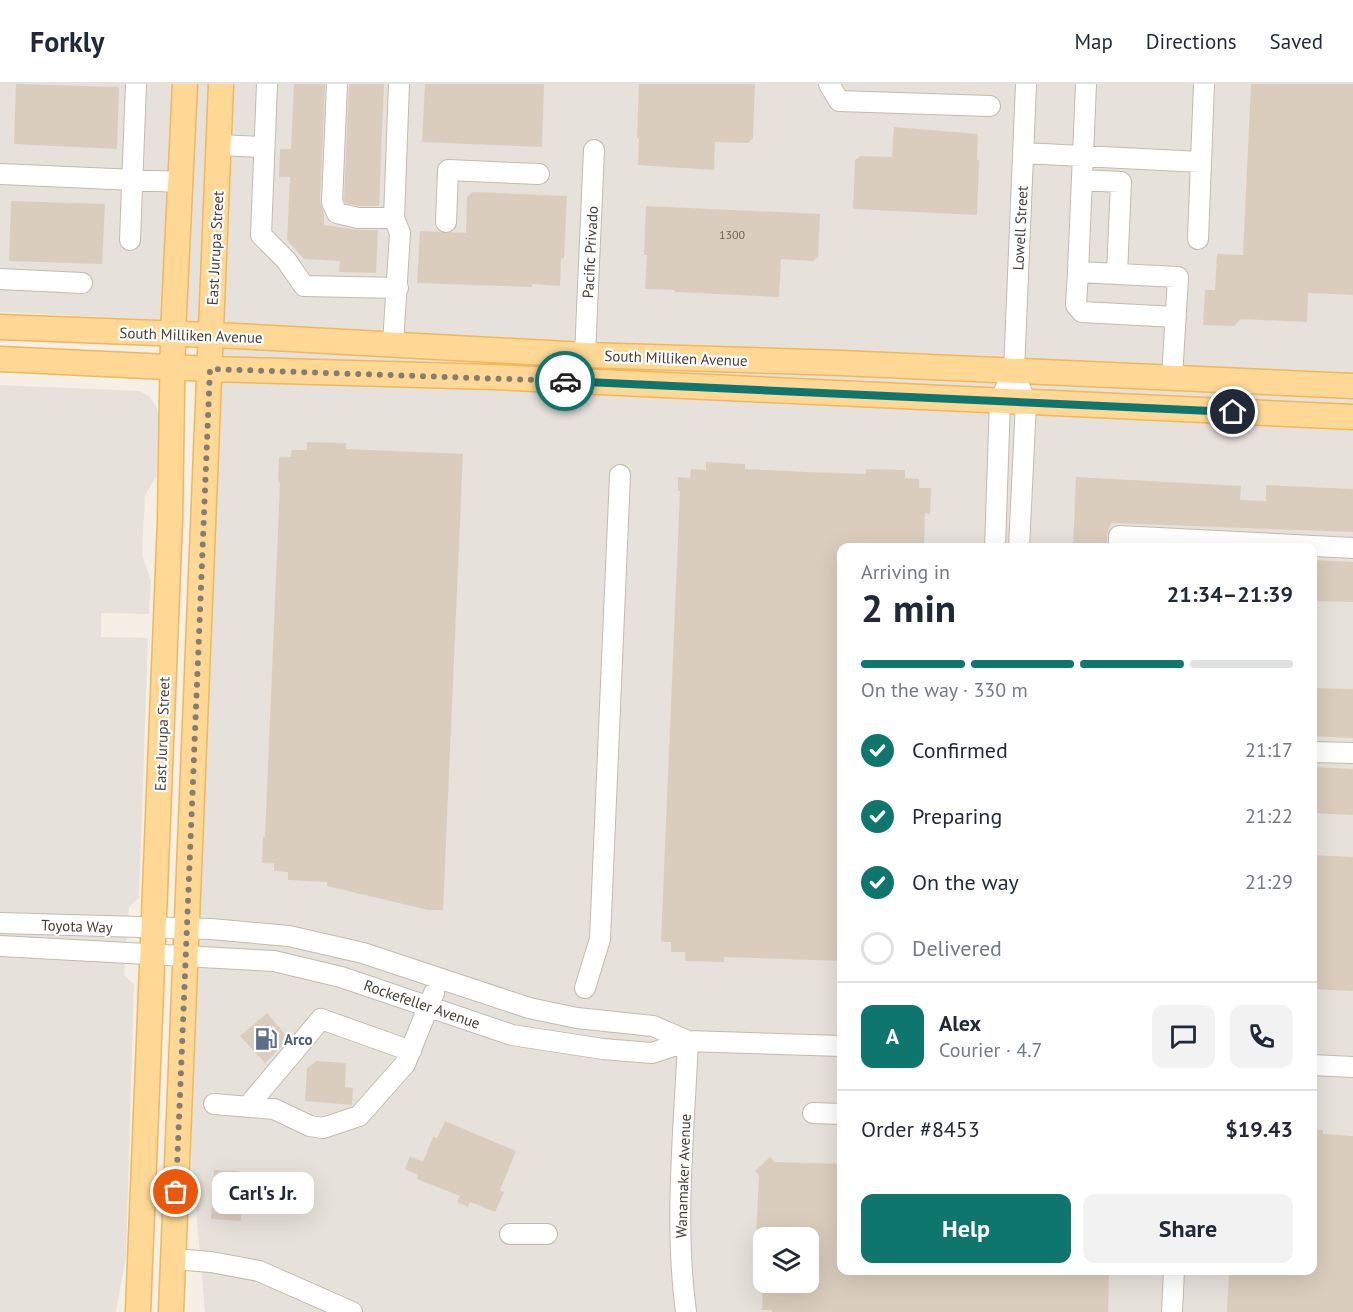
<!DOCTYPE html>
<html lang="en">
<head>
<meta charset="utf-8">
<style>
	body { margin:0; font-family:"PT Sans",sans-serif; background:#f2f2f3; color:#1f2937; height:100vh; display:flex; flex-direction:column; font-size:22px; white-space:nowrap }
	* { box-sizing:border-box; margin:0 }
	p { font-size:20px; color:#747a83 }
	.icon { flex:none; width:33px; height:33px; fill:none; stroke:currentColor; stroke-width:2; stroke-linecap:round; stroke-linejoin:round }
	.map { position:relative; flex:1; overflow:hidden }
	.details { position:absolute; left:837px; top:459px; width:480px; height:732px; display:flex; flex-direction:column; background:#fff; border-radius:12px; box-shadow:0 6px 24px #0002 }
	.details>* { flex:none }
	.fabs { position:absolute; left:753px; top:1143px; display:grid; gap:12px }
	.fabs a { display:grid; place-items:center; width:66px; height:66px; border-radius:12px; background:#fff; box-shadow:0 6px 24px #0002; font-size:30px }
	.pin { position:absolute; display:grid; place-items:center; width:51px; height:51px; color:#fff; margin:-26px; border:3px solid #fff; border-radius:50%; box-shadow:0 2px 6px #0007 }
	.courier { position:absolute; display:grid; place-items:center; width:60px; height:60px; margin:-30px; border:4px solid #0f766e; border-radius:50%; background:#fff; color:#222; box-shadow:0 2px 8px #0007 }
	.bubble { position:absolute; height:42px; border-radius:12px; background:#fff; box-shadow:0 6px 24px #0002; font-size:20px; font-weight:800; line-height:42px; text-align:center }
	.overview em { font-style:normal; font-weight:800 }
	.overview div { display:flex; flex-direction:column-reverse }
	.overview { display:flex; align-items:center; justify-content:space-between; height:102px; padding:0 24px }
	h1 { font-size:39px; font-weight:800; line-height:45px }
	.bar { display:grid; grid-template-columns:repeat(4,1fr); gap:9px 6px; align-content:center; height:72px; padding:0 24px }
	.bar i { height:8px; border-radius:4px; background:#e0e1e3 }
	.bar .active { background:#0f766e }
	.bar p { grid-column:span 4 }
	.line { display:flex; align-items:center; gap:15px; padding:0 24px; border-top:2px solid #e0e1e3 }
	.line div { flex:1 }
	.round { display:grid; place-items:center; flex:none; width:63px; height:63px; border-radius:12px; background:#f2f2f3 }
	ol { padding:0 24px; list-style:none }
	li { display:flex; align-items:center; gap:18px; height:66px }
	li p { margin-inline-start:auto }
	li .icon { padding:6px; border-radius:50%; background:#0f766e; color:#fff; stroke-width:4 }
	li:last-child { color:#747a83 }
	li i { width:33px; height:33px; border:3px solid #e0e1e3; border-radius:50% }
	.primary-button { display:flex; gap:12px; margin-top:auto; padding:12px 24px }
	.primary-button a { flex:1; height:69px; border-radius:12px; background:#0f766e; color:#fff; font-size:24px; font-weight:800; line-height:69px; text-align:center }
	.primary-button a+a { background:#f2f2f3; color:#1f2937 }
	header { display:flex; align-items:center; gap:36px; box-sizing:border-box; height:84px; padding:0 30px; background:#fff; border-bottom:2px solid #e0e1e3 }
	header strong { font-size:28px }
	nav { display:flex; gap:33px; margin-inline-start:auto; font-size:21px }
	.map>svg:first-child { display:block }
	.industrial { fill:#e7e1db; fill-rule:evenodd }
	.building { fill:#dbcdbd }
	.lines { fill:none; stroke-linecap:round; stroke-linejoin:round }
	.minor-casing { stroke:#c5b9ab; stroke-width:22 }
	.major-casing { stroke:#f1b758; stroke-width:27 }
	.minor { stroke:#fff; stroke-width:20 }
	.major { stroke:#ffd895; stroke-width:24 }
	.done { stroke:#857d72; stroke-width:6; stroke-dasharray:0 10.8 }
	.route { stroke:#0f766e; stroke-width:8 }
	.labels { text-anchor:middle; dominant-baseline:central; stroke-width:4.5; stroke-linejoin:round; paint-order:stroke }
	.number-label { font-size:12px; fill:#6e6256 }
	.street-label { font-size:15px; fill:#493f34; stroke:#fff }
	.service-label { font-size:15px; font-weight:bold; fill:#4e5e75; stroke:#fff; text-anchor:start }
</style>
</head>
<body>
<header>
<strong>Forkly</strong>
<nav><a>Map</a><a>Directions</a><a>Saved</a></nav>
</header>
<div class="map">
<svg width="1353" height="1228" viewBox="0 0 1353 1228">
	<rect width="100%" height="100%" fill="#f5efe6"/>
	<path class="industrial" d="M0 0H1353V1228H205L191 1069 222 239 0 228ZM842 464H1312V1186H842ZM764 1154H808V1198H764Z
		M0 301 140 307 150 313 157 324 160 335 156 393 145 411 142 471 151 497 149 530 101 529V553L148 554 139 814 129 823 124 891 134 900 126 1172 116 1228H0Z"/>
	<path class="building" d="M16 0 119 3 117 65 14 60Z
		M294 0H325L320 117 324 130V141L358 146H378L376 189 339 188 340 177 304 175 287 156 290 93H279L280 65H291Z
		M349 0H384L379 122H359L345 119 344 116Z
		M425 0H544L542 63 422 58Z
		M639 0H755L753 54 748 59 715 58 714 86 638 81 639 54H637Z
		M1251 0H1353V211L1308 209 1307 238 1241 235 1234 242 1203 241 1205 206H1215L1217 170 1243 171Z
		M894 43 978 50 977 76H979L977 131 853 125 855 76 861 72 892 73Z
		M473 108 567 112 564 174H561L560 202 532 200V203L417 199 420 147 466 149 467 113Z
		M11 117 105 120 102 180 9 177Z
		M646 122 820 130 818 173 813 177 781 175 779 213 675 208V206L645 205 647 171H644Z
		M307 358 346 359V365L463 370 443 826H428L327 802V798L288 796V788L274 787V779H262L263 753H265L280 399 278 398 279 373H291L292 366H307Z
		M706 378 745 380V385L807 388 866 390V385L905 386V394L919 395V404H931L930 430 925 429 924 464H842V877L724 873V878L685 877V868H671V858H661L680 407H678V393L690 394 691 385 706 386Z
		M1076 393 1241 402 1240 416 1266 417V401L1353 405V448L1111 439 1107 451V464H1073Z
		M1312 476 1353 478V518L1312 517Z
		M1312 604 1353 605V654L1312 652Z
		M1312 683 1353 685V731L1312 729Z
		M1312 771 1353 773V907L1312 905Z
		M267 929 289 955 265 979 240 952Z
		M317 977 346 979 345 1003 353 1004 352 1021 305 1017 307 984Z
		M445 1037 516 1067 500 1106 504 1108 495 1128 470 1118 468 1123 457 1118 460 1112 417 1095 418 1091 405 1085 410 1072 423 1078 433 1053 437 1054Z
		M1312 1045 1323 1046V1050L1353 1052V1228H1227L1229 1186H1312Z
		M770 1073 775 1078 842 1080V1186H1109L1108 1228H772V1226H762L763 1198H808V1154H756L759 1091 755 1087Z
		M214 1086 239 1087 238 1108 242 1109 241 1137 211 1135Z"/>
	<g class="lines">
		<g class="minor-casing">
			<path id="minor" d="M267 0 261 151 286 176 304 202 398 204
				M337 0 332 118 337 129 358 134H394
				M829 0 839 17 990 22
				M1086 0 1078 188 1178 193 1172 294
				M219 61 264 63
				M1023 69 1201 78 1204 0
				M0 90 180 98
				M1082 96 1121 98 1117 190
				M446 138 448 86 539 90
				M1198 155 1201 78
				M130 156 136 0
				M1078 188 1076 221 1082 228 1176 233
				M0 195 82 199
				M393 260 400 149 394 134 399 0
				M585 271 594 66
				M995 464 1000 316 1014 287 1026 0
				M1019 464 1026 318 1020 304
				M1119 464V452L1353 464
				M1312 668 1353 669
				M0 839 211 845 289 852 363 869 529 924 577 934 653 942 688 957
				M0 862 274 877 341 893 512 951 603 965 652 969 688 957 842 962
				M585 904 600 855 620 391
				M1312 981 1353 983
				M214 1020 274 1025 310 1042 323 1044 359 1032 405 980 434 909
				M248 1022 321 935 411 967
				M813 1029 842 1030
				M510 1150H547
				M173 1175 211 1178 259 1187 352 1228
				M686 1228C674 1139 684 1047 688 957
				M1172 1228 1174 1186"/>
		</g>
		<g class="major-casing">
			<path id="major" d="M0 243 236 252 585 271 841 279 1353 302
				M0 275 210 285 492 293 1353 333
				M138 1228 170 436 173 250 185 0
				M171 1228 221 0"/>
		</g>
		<use href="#minor" class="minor"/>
		<use href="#major" class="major"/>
	</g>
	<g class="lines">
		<path class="done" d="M176 1108 210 285 565 297"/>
		<path class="route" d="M565 297 1233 328"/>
	</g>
	<defs>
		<g id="fuel-bare" transform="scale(1.8)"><path d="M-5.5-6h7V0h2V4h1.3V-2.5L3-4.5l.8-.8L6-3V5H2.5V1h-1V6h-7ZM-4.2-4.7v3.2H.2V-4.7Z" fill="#5c6f8a" stroke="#fff" stroke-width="2.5" paint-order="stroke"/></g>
	</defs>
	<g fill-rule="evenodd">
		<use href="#fuel-bare" x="266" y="955"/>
	</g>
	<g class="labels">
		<g class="number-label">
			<text x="732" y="150">1300</text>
		</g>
		<g class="street-label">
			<text transform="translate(1020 144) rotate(-87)">Lowell Street</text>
			<text transform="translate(215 164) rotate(-87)">East Jurupa Street</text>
			<text transform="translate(590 168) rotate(-87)">Pacific Privado</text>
			<text transform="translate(191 251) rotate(2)">South Milliken Avenue</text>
			<text transform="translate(676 274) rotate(2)">South Milliken Avenue</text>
			<text transform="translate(162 650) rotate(-88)">East Jurupa Street</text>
			<text transform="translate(77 842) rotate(2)">Toyota Way</text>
			<text transform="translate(422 920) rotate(19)">Rockefeller Avenue</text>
			<text transform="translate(683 1092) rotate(-88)">Wanamaker Avenue</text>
		</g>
		<g class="service-label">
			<text x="284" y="955">Arco</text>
		</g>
	</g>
</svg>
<div class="fabs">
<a><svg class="icon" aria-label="layers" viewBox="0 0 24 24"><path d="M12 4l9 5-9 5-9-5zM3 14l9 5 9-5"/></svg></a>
</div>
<div class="pin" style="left:176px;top:1108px;background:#ea580c"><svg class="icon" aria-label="bag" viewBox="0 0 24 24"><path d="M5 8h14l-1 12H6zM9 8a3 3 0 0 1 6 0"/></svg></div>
<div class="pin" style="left:1233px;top:328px;background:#1f2937"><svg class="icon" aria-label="home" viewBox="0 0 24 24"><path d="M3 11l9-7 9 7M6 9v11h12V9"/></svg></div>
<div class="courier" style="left:565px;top:297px"><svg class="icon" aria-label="car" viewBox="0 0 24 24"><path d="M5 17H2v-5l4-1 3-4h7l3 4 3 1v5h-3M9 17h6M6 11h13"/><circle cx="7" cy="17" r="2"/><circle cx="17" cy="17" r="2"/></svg></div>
<div class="bubble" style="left:212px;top:1088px;width:102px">Carl's Jr.</div>
<section class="details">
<div class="overview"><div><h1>2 min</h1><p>Arriving in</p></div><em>21:34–21:39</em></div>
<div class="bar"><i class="active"></i><i class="active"></i><i class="active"></i><i></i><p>On the way · 330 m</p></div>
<ol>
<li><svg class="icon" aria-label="check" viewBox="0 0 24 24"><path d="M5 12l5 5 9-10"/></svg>Confirmed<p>21:17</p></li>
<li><svg class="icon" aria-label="check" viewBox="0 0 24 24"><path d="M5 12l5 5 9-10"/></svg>Preparing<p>21:22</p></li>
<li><svg class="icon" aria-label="check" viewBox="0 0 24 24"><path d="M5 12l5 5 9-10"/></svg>On the way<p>21:29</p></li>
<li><i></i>Delivered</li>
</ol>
<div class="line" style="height:108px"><b class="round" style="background:#0f766e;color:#fff">A</b><div><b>Alex</b><p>Courier · 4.7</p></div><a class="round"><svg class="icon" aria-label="chat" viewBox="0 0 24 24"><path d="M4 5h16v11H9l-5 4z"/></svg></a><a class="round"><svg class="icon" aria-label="phone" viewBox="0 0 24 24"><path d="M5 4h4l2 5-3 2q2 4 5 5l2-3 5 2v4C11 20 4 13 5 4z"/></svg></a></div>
<div class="line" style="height:78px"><div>Order #8453</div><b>$19.43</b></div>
<div class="primary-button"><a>Help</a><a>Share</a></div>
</section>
</div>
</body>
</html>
